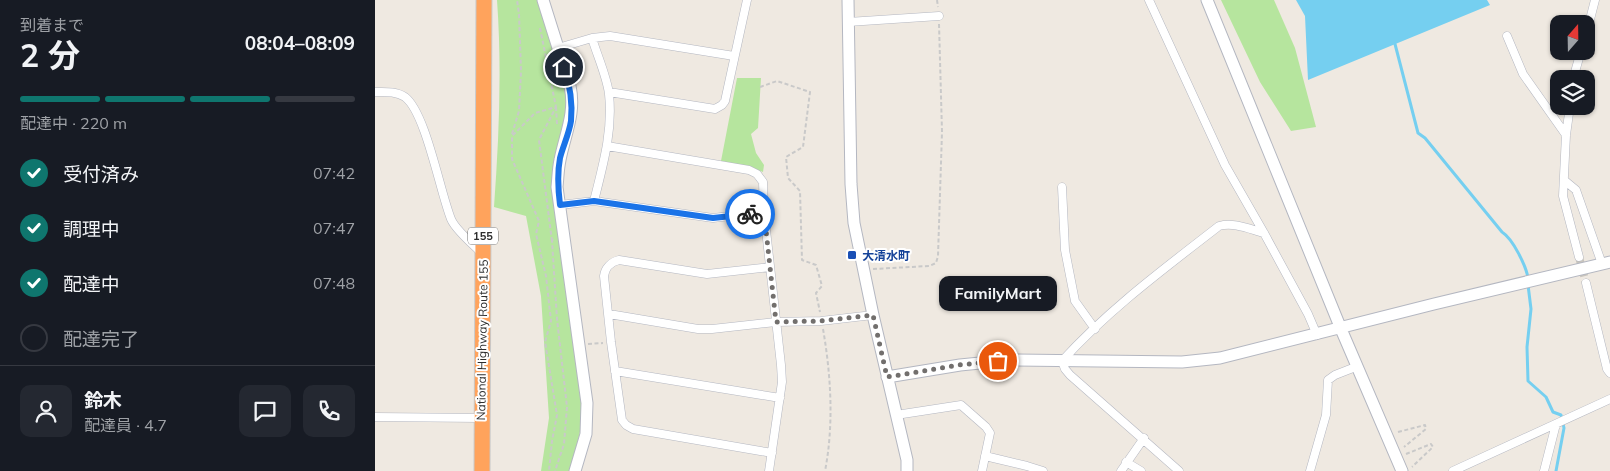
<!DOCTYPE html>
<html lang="ja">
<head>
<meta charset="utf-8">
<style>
	body { margin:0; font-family:Mulish,"Noto Sans JP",sans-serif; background:#242831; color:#f1f3f6; height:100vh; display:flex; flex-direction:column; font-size:19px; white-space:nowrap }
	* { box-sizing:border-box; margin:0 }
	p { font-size:16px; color:#9ea1a6 }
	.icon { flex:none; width:28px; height:28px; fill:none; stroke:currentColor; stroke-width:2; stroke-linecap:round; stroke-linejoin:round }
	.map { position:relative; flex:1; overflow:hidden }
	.details { display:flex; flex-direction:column; background:#171b24; width:375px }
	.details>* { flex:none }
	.needle { width:32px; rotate:20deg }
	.fabs { position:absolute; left:1175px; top:15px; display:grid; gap:10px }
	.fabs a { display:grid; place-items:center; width:45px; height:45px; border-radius:10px; background:#171b24; box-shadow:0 1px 4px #0004; font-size:25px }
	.pin { position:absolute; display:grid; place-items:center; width:42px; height:42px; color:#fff; margin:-21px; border:2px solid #fff; border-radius:50%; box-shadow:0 1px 5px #0007 }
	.courier { position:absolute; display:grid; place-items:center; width:50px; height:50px; margin:-25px; border:4px solid #1a73e8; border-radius:50%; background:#fff; color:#222; box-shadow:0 1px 6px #0007 }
	.bubble { position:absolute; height:35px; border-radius:10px; background:#171b24; box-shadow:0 1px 4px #0004; font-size:16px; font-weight:700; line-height:35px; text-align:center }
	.headline em { font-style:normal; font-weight:700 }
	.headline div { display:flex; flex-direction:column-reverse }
	.headline { display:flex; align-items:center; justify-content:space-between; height:85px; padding:0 20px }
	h1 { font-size:32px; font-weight:700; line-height:38px }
	.bar { display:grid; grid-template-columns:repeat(4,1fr); gap:8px 5px; align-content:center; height:60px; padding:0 20px }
	.bar i { height:6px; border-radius:4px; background:#363941 }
	.bar .selected { background:#0f766e }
	.bar p { grid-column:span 4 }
	.line { display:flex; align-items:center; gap:12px; padding:0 20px; border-top:1px solid #363941 }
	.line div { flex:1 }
	.round { display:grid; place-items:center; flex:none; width:52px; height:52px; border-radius:10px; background:#242831 }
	ol { padding:0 20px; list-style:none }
	li { display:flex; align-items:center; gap:15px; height:55px }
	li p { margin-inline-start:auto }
	li .icon { padding:5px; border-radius:50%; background:#0f766e; color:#fff; stroke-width:4 }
	li:last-child { color:#9ea1a6 }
	li i { width:28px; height:28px; border:2px solid #363941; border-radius:50% }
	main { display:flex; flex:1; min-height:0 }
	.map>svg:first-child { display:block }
	.green { fill:#b6e59e }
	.water { fill:#75cff0 }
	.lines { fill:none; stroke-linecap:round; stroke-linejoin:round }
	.stream { stroke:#75cff0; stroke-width:3 }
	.street-tunnel { stroke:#c8c4bd; stroke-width:8; stroke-dasharray:8 4; stroke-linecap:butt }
	.street-casing { stroke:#b4b7c1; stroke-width:9 }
	.secondary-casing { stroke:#b4b7c1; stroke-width:13 }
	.highway-casing { stroke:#c9c9c9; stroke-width:17 }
	.path { stroke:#c9c9c9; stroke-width:2; stroke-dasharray:4 2.5; stroke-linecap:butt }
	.street { stroke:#fff; stroke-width:8 }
	.secondary { stroke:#fff; stroke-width:11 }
	.highway { stroke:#ffa35c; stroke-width:15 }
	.done { stroke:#726f6d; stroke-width:5; stroke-dasharray:0 9 }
	.route { stroke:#1a73e8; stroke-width:6 }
	.transit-dot { fill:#1a4fb4; stroke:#fff; stroke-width:2 }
	.labels { text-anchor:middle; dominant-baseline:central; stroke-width:4; stroke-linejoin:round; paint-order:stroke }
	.shield { fill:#fff; stroke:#6d6d6d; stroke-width:1 }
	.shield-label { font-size:11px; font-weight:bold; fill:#2e2e2e }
	.transit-label { font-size:12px; font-weight:bold; fill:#164399; stroke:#fff; text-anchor:start }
	.street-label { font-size:12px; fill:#2e2e2e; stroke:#fff }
</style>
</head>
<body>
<main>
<section class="details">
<div class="headline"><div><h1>2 分</h1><p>到着まで</p></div><em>08:04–08:09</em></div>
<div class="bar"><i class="selected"></i><i class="selected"></i><i class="selected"></i><i></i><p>配達中 · 220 m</p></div>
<ol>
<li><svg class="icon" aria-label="check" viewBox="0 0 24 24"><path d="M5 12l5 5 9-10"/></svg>受付済み<p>07:42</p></li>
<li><svg class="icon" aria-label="check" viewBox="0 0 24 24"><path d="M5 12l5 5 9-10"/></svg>調理中<p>07:47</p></li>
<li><svg class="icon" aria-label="check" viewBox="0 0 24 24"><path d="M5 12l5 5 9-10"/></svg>配達中<p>07:48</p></li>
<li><i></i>配達完了</li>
</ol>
<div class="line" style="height:90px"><a class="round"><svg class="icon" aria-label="person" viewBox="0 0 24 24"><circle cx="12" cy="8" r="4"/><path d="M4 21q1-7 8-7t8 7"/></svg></a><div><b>鈴木</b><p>配達員 · 4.7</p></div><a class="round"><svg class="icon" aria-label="chat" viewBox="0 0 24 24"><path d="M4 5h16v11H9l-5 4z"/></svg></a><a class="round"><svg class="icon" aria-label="phone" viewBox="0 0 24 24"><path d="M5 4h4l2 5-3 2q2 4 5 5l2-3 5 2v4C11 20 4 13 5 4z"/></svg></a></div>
</section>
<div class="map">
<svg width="1235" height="471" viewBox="0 0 1235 471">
	<rect width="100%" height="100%" fill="#efe9e1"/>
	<path class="green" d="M122 0H165L189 85 193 116 180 206 207 408V423L196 471H166L174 418 166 296 151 216 119 207C124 138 127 69 122 0Z
		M846 0H899L920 48 941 127 916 131 885 82Z
		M362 78H386L383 128 376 134 381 153 389 165 388 172 375 167 346 161Z"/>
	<path class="water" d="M921 0H1112L1115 5 933 80 930 16Z"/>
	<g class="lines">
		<path class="stream" d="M1020 44 1043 133 1050 138 1127 232C1138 239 1151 266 1153 278
			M1153 285 1156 309 1152 347 1153 381 1171 397 1178 412 1186 415 1189 428 1181 471"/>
		<path class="street-tunnel" d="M1204 257 1211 283"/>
		<g class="street-casing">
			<path id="street" d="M774 0 850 165 889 233 933 314 942 335
				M473 22 564 16
				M1211 35 1220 0
				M1132 36 1148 74 1191 135
				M183 48 217 38 235 36 359 56
				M1198 79 1206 51
				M0 92C10 92 21 91 30 97 51 113 65 192 76 219 80 229 98 245 107 253
				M234 92 340 109 347 105 350 101 372 0
				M1195 106 1191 135 1188 196 1204 257
				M232 146 374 170 382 174 388 182 389 212 406 365 407 382 394 471
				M1189 180 1201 190 1227 264
				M687 187 690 250 698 291 700 301 720 329
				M219 201 338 218 389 212
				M185 205 219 201C228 165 238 131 234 94 232 77 222 55 217 38
				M395 267 332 274 244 260C236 262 230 268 229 276L236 342 247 420 251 425 258 429 397 453
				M1211 283 1232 369 1235 373
				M234 314 323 329H337L401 322 446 321 498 315
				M240 371 405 398
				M521 415 586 405 611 427 615 433 607 471
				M0 417 106 418
				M610 456 652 466 668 471
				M751 462 766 471
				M746 471 769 438
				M804 471 695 375 690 369 687 361C733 310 790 268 844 226 859 222 874 229 889 233
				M935 471 951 415 953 380 960 375 983 366
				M1078 471 1235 399
				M1169 471 1181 424"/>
		</g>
		<g class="secondary-casing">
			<path id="secondary" d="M168 0 195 86C201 113 190 134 185 160 183 169 183 178 182 187L212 403 211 434 200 471
				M473 0 476 184 479 223 498 315 532 460V471
				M832 0 966 329 1027 471
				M512 377 585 365 635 360 807 362 845 358 1059 304 1235 262"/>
		</g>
		<g class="highway-casing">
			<path id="highway" d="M107 471 109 0"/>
		</g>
		<path class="path" d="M562 0 563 7
			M165 28 181 107 160 113 137 136V159L164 221 161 234 171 276 176 321 170 342 182 415 177 441 174 471
			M385 87 402 81 435 92 428 147 411 157 413 178 425 191 427 260 441 265 447 286 441 293 445 312
			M181 107 182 124
			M137 134 144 111 146 71 144 14 142 0
			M178 239 177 241 182 319 192 407 189 444 180 471
			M177 241 164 140 181 107
			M498 269 554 266 561 263 563 256 567 132 564 24
			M448 329C456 375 459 425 450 471
			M213 344 228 343
			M1023 432 1050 425 1051 429 1029 447
			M1031 454 1056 444 1058 447 1037 467"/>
		<use href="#street" class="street"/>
		<use href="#secondary" class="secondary"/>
		<use href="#highway" class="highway"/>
	</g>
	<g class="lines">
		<path class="done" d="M375 214 389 212 401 322 446 321 498 315 512 377 584 365 623 361"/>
		<path class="route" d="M189 67C195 85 198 101 196 121 194 134 188 146 185 158 182 174 183 189 185 205L219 201 338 218 375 214"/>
	</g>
	<rect class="transit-dot" x="472" y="250" width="10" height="10" rx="2.5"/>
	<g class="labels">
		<rect class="shield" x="93" y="227.5" width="30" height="17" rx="4"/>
		<g class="shield-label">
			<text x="108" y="236">155</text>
		</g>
		<g class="transit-label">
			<text x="487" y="255">大清水町</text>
		</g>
		<g class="street-label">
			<text transform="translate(107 340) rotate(-89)">National Highway Route 155</text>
		</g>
	</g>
</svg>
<div class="fabs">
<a><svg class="needle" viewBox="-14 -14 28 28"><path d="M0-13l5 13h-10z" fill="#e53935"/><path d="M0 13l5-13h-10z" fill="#9ea1a6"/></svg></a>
<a><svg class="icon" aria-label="layers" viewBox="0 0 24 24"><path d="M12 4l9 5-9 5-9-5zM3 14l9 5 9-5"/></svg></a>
</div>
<div class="pin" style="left:623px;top:361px;background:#ea580c"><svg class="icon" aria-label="bag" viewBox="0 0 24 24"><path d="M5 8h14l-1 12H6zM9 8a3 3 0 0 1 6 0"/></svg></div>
<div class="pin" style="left:189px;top:67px;background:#1f2937"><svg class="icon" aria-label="home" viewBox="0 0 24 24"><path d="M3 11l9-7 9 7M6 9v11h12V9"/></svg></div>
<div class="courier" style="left:375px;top:214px"><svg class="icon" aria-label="bike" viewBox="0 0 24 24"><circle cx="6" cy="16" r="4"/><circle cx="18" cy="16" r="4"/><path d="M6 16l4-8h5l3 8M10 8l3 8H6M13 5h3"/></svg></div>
<div class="bubble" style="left:564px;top:276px;width:118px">FamilyMart</div>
</div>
</main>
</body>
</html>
